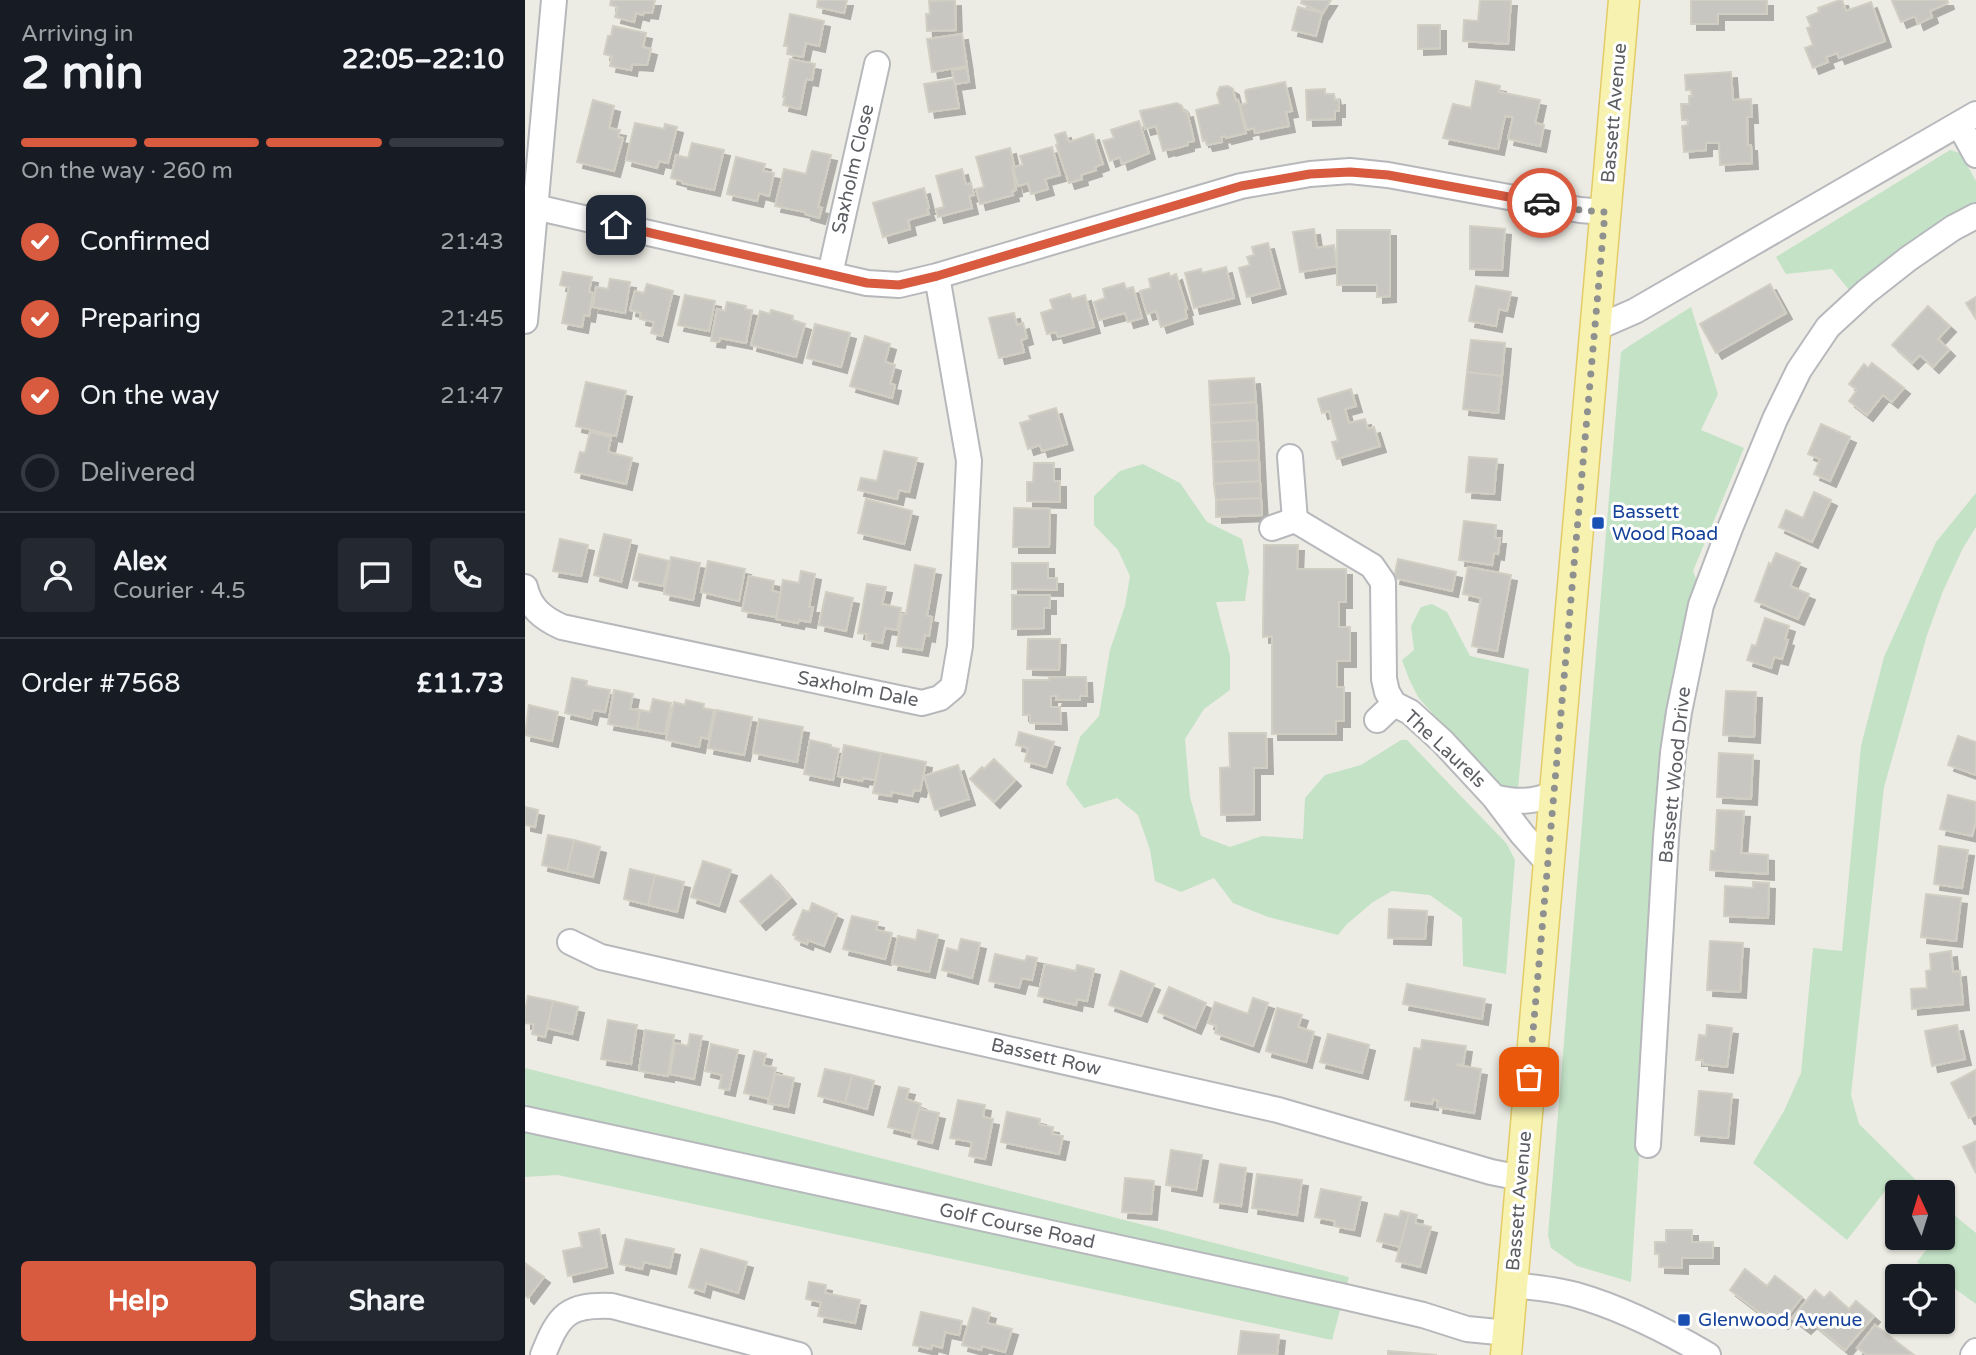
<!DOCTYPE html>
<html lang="en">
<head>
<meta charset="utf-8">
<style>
	body { margin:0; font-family:"Varela Round",sans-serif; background:#242831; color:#f1f3f6; height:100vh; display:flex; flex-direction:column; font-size:26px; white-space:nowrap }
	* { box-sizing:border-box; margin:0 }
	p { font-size:23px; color:#9ea1a6 }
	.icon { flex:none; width:38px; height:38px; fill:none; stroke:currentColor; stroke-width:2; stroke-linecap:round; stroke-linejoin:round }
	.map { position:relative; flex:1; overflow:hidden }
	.panel { display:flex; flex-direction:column; background:#171b24; width:525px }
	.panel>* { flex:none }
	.needle { width:46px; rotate:356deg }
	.tools { position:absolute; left:1360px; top:1180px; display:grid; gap:14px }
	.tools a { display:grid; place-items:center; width:70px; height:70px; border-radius:7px; background:#171b24; box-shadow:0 2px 5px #0004; font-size:35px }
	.pin { position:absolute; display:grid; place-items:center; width:60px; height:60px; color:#fff; margin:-30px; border-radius:14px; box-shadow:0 4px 10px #0006 }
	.courier { position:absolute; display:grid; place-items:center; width:70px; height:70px; margin:-35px; border:5px solid #d85a3f; border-radius:50%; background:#fff; color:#222; box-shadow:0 2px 9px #0007 }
	.overview em { font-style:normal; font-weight:800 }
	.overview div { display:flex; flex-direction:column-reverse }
	.overview { display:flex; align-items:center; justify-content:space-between; height:119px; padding:0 21px }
	h1 { font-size:46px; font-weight:800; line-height:52px }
	.bar { display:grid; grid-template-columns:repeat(4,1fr); gap:10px 7px; align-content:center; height:84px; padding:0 21px }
	.bar i { height:9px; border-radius:5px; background:#363941 }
	.bar .selected { background:#d85a3f }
	.bar p { grid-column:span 4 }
	.line { display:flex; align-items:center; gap:18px; padding:0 21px; border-top:2px solid #363941 }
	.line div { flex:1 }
	.round { display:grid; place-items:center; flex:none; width:74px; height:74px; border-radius:7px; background:#242831 }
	ol { padding:0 21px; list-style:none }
	li { display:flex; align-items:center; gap:21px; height:77px }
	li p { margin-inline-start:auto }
	li .icon { padding:7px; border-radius:50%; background:#d85a3f; color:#fff; stroke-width:4 }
	li:last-child { color:#9ea1a6 }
	li i { width:38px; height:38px; border:4px solid #363941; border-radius:50% }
	.button { display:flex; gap:14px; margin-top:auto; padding:14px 21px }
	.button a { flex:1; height:80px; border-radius:7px; background:#d85a3f; color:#fff; font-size:28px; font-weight:800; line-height:80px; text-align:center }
	.button a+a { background:#242831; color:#f1f3f6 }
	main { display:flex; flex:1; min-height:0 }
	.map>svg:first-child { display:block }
	.green { fill:#c3e2c6 }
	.building { fill:#c8c6c0; stroke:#d1cec3; stroke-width:2; filter:url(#shadow) }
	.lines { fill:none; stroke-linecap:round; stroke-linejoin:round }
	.minor-casing { stroke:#b6b8bc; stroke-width:28 }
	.major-casing { stroke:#e3cc66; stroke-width:33 }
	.minor { stroke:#fff; stroke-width:24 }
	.major { stroke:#f7f2af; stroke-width:30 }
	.done { stroke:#8f9090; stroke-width:7; stroke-dasharray:0 12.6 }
	.route { stroke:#d85a3f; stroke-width:9 }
	.transit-dot { fill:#1a4fb4; stroke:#fff; stroke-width:2.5 }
	.labels { text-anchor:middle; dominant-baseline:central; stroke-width:6; stroke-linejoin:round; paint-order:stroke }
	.street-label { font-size:19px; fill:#5c5e63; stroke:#fff }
	.transit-label { font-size:19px; fill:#164399; stroke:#fff; text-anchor:start }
</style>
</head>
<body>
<main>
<section class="panel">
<div class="overview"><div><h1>2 min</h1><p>Arriving in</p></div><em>22:05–22:10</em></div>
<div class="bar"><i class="selected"></i><i class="selected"></i><i class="selected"></i><i></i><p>On the way · 260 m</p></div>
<ol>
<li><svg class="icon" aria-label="check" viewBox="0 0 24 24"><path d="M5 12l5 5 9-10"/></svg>Confirmed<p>21:43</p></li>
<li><svg class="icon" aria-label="check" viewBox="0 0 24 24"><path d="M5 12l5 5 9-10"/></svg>Preparing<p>21:45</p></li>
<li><svg class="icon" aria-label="check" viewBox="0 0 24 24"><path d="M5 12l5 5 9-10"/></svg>On the way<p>21:47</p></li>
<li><i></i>Delivered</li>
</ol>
<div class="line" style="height:126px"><a class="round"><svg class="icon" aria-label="person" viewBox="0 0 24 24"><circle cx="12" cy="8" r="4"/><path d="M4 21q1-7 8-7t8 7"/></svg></a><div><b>Alex</b><p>Courier · 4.5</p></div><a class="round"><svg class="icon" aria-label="chat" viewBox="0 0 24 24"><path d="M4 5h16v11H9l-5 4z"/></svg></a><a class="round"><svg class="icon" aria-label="phone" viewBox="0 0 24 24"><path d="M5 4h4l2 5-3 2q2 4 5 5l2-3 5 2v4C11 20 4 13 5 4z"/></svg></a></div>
<div class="line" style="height:91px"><div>Order #7568</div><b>£11.73</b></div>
<div class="button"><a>Help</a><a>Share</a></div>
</section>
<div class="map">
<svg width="1451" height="1355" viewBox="0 0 1451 1355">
	<defs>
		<filter id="shadow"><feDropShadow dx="6" dy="6" stdDeviation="0" flood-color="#0004"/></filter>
	</defs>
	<rect width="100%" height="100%" fill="#edece4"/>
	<path class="green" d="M1425 150 1435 153 1451 181V204L1325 291 1307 269 1261 274 1251 257Z
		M1166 307 1193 394 1176 430 1219 448 1168 571 1174 587 1141 736 1106 1282 1052 1266 1026 1248 1023 1235 1096 352 1104 346Z
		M618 464 655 483 682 522 717 539 724 571 720 601 691 602 705 656V690L679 709 660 739 665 797 676 836 705 847 737 836 778 839 780 798 800 775 836 765 876 740H882L982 844 990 860 981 974 938 966 937 918 905 895 867 891 848 902 822 924 813 935 743 917 708 903 689 878 656 892 630 881 625 850 613 815 592 798 559 808 541 784 555 737 574 716 585 650 600 606 605 576 593 550 569 525V496L595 471Z
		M1451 493V527L1438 548 1418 591 1402 635 1359 787 1326 1095 1334 1124 1403 1192H1372V1201L1360 1191 1322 1240 1228 1163 1259 1111 1276 1073 1288 948 1317 951 1336 746 1359 657 1411 542Z
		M907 604 922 612 945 656 1004 669 993 789 985 790 971 785 893 697 884 679 877 660 889 650 886 626 896 607Z
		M0 1068 824 1277 807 1340 33 1175 0 1177Z
		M1418 1206 1451 1233V1304L1418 1280V1276H1411L1392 1262 1411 1237H1418Z"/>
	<path class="building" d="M86 0H130L127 13 119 12 118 15 111 13 109 22 90 17 93 7 85 5Z
		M293 0H322L319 13 292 7Z
		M430 0 431 30 402 31 401 14H405L404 1Z
		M777 0H806L798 13 776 3Z
		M955 0H986L983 44 938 41 939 20 953 21Z
		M1166 0H1242V14H1193V24H1166Z
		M1315 0H1317L1321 11 1346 2 1360 41 1314 58 1312 53 1301 57 1303 62 1288 68 1280 48 1288 45 1282 28 1286 27 1282 17 1294 12 1293 8Z
		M1369 0H1422L1423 3 1405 11 1407 17 1393 24 1390 16 1376 22 1367 1Z
		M773 7 797 13 791 36 767 30Z
		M265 14 299 21 294 46 281 43 278 57 262 54 263 46H259Z
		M893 25H915V48L893 49Z
		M88 26 121 33 118 47 126 49 122 65 107 64 106 70 85 66 87 56 79 54 83 36H86Z
		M437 34 442 66 407 72 402 39Z
		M265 59 290 64 287 80 281 79 275 109 258 105 260 97H258Z
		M442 68 444 82 430 84 427 70Z
		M1206 72 1208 100 1226 99 1227 117H1222L1223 145H1226L1227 163 1195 165 1194 143H1181V150L1159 152 1157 126 1163 125V120H1157L1156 104H1164V96H1167L1166 90H1161L1160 75Z
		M429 79 434 108 404 112 399 84Z
		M951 81 975 86 974 92 1015 100 1010 123 1019 125 1015 146 983 139 988 117 980 116 973 149 918 138 928 104 946 108Z
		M760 82 767 111 761 112 764 126 730 133 729 128 722 130 715 105 722 103 720 92 721 90Z
		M703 86 708 89 711 101 713 100 721 133 701 138 700 136 696 137 697 142 682 145 680 140 678 141 671 110 695 104 692 94 695 87Z
		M800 89V94H809L810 100 814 99V111H810V119L782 120 781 90Z
		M68 100 89 106 84 128 95 130 93 137 98 138 89 171 52 162Z
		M652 103 657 106 659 112 662 111 669 141 663 142V145L645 150 644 149 638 151 631 126 620 129 615 111Z
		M614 121 624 153 597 164 595 157 585 161 578 141 589 138 586 130Z
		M110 123 139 129 140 124 152 127 143 163 134 161 132 168 101 160Z
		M540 132 544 142 568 134 578 164 570 167 571 170 556 175 557 179 544 183 531 145 533 144 530 135Z
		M167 143 199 150 189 190 157 183V181L146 178 151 155 163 158Z
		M527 147 535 175 520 179 523 189 506 194 503 183 493 186 488 167 498 165 495 156Z
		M485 148 489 165 487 166 491 190 487 191 488 195 455 204 451 189 459 187 451 157Z
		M287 151 306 155 293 207 297 208 294 218 280 214V212L250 206 259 169 281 174Z
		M211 157 240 164 238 171 249 173 244 196 234 193 232 201 202 194Z
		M437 169 441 185 446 183 449 195 444 196 447 208 413 217 411 209 419 207 411 176Z
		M399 188 404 208 402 209 404 214 383 220 385 229 358 237 348 203Z
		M945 226 980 229 977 270 945 269Z
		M789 229 792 248 809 245 812 266 775 272 768 232Z
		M812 230H865V296L852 297V285H812Z
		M743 243 755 288 722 297 714 268 725 265 722 257 729 255 727 247Z
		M701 267 709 298 669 308 660 273 676 269 677 273Z
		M38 272 67 277 64 292 68 293 64 316 59 315 57 327 37 323 44 287 35 285Z
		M644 273 645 277 651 274 662 309H660L662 318 636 327 631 311 622 314 615 291 626 288 624 279Z
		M85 279 105 282 100 313 68 307 71 287 83 289Z
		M599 283 601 289 608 287 617 318 603 322 600 313 574 320 569 302 580 298 578 289Z
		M122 284 148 291 137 336 126 333 129 322 115 319 116 313 105 310 110 291 119 293Z
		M1245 284 1261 313 1191 353 1175 324Z
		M951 286 986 292 982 311 974 309 971 326 944 321Z
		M545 294 547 299 560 295 569 327 533 337 531 332 522 334 516 313 528 309 525 300Z
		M160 295 190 301 184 331 153 325Z
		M1451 297V319L1441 303Z
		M202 302 221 306 220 309 227 310 221 343 195 338 194 342 186 341 192 309 200 311Z
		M1403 306 1425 326 1413 339 1424 350 1408 367 1395 355 1387 363 1367 345Z
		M246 310 268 316 267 320 280 324 271 357 226 345 235 311 245 314Z
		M489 313 492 325 498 323 502 338 496 340 499 352 474 358 464 318Z
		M290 324 325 333 316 367 282 358Z
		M340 336 365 344 360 362 370 365 365 384 370 385 367 398 325 386Z
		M946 340 980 343 977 376 942 372Z
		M1347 363 1379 388 1367 402 1358 395 1342 415 1324 401 1332 390 1324 384 1339 364 1343 368Z
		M942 372 977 376 973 413 938 409Z
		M729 378 731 402 685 405 684 381Z
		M61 382 101 391 91 436 51 426Z
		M826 389 831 406 820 409 824 423 840 419 843 429 849 427 855 446 812 459 807 442 813 441 804 411 797 413 793 399Z
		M731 402 732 420 686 423 685 405Z
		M531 408 542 444 517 451 515 445 503 449 495 423 506 420 504 416Z
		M732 420 733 440 687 442 686 423Z
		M1296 424 1325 437 1305 481 1289 474 1295 459 1283 454Z
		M65 432 86 437 83 452 107 458 101 484 50 472 55 452 60 453Z
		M733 440 734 460 688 462 687 442Z
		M359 451 392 458 384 492 374 490 372 499 333 490 336 478 352 481Z
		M944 457 972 459 969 494 941 492Z
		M734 460 735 481 689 484 688 462Z
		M509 463H529V481H535V502L502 501V482H508Z
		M735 481 736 498 691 500 689 484Z
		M1289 492 1306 500 1287 542 1254 527 1261 510 1278 518Z
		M736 498 737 515 691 517V500Z
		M341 499 387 511 379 544 333 533Z
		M489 508 525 509 524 547H488Z
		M939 521 971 525 970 538H975L973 554 969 553 967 565 934 560Z
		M79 534 106 540 96 582 69 575Z
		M35 539 63 545 56 576 28 571Z
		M739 545H773L772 569H821V602H814V627H825V661H812V687H819V721H811V734H747V636L738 637Z
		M1251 553 1275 563 1265 586 1284 594 1273 619 1230 601 1244 563 1246 565Z
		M114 554 144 561 138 586 108 580Z
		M146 557 175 563 168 600 139 594Z
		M873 559 931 572 927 591 869 578Z
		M183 561 220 569 214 601 176 592Z
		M487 563H523V578H532V590L487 589Z
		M390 565 410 569 402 616 407 617 404 636 400 635 397 650 372 646 377 614H381Z
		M943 567 986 575 972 651 947 646 956 598 938 594Z
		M276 571 290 574 284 607H288L285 622 274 620 273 623 251 619 258 580 274 583Z
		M224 576 249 581 247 591 256 593 251 617 217 611Z
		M342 584 361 587 357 604 376 608 372 630 360 628 357 643 341 640 342 634 333 633Z
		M301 592 328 598 321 631 294 625Z
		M487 595H525V608H519V628L487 629Z
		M1240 618 1264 626 1260 639 1263 640 1257 659 1249 657 1246 668 1222 660 1227 645 1231 646Z
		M503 639H535L534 670 502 669Z
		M524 677H561L562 696H555V700H531L532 696H526V707H535L536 724 505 723V715H498V680H524Z
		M47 678 62 681 61 686 85 690 80 712 68 710 66 719 40 713Z
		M89 690 108 694 105 709 115 710 112 729 83 724Z
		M1201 691 1231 692 1229 737 1198 735Z
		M128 699 146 703 140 734 112 729 115 710 125 712Z
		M161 700 179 704 178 708 189 710 183 739 176 737 174 747 141 740 149 702 160 705Z
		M4 705 33 712 27 741 0 735Z
		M191 710 227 717 219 755 183 748Z
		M234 719 278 727 272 762 228 753Z
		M494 732 529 742 521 767 500 761 503 748 491 745Z
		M704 733H741L742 768H729V814L696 815 695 768 705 767Z
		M1433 736 1451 742V775L1423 765Z
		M285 740 306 745V747L314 749 308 780 279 774Z
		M319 745 356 753 350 780 338 778 337 781 313 776Z
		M356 753 401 762 395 791 389 790 387 796 367 792 366 796 348 793Z
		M1194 753 1228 755 1226 799 1192 797Z
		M469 759 490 780 469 802 445 779 457 767 459 769Z
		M433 765 444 799 410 810 399 776Z
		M1423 795 1451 802V821L1447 836 1415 829Z
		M0 807 13 810 10 827 0 825Z
		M1192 810 1219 811 1216 853 1243 855V874L1185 870 1186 851H1190Z
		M23 835 49 840 42 871 17 865Z
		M49 840 75 847 68 877 42 871Z
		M1414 846 1443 850 1437 888 1409 884Z
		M178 861 206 870 194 906 166 897Z
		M105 869 130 875 123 905 99 899Z
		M130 875 159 882 152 912 123 905Z
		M246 875 265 898 235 924 215 901Z
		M1228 882 1244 883 1243 918 1199 916 1200 886 1228 888Z
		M1401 894 1436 898 1431 941 1396 937Z
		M287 903 312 914 299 946 283 940 282 944 270 939 271 936 268 935 278 910 284 912Z
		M864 909 902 911 900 939 863 938Z
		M327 916 353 922 351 930 367 933 360 959 318 949Z
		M393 930 413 935 404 972 367 964 373 936 391 940Z
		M436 939 455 943 447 978 417 970 422 948 433 951Z
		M1185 941 1218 943 1215 992 1182 990Z
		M1426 951 1428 972 1435 971 1438 1004 1387 1009 1386 989 1402 988 1401 971 1406 970 1405 954Z
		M470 954 500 961 502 956 512 958 507 980 497 978 494 988 464 981Z
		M520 964 551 971 552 965 569 969 562 1001 552 999 551 1005 513 996Z
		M596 971 629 984 616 1016 584 1005Z
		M882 984 960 999 957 1019 878 1004Z
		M644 987 681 1003 670 1028 633 1012Z
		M3 996 28 1001 20 1037 7 1034 9 1024 0 1023V1011Z
		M728 998 743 1003 728 1046 690 1033 692 1026 683 1023 690 1002 723 1014Z
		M28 1001 53 1007 47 1034 22 1028Z
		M752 1008 777 1015 773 1027 789 1032 781 1062 741 1051Z
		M83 1020 112 1025 106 1064 76 1059Z
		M1182 1025 1207 1028 1202 1067 1178 1064V1060H1171L1174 1035 1181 1036Z
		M1432 1025 1440 1059 1407 1066 1400 1031Z
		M120 1030 149 1035 143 1076 114 1071Z
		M165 1034 177 1036 169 1079 145 1074 150 1043 163 1046Z
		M803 1034 844 1045 837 1073 795 1062Z
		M897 1040 941 1046 938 1065 933 1064 932 1065 956 1069 949 1113 912 1107 913 1101 908 1099 907 1104 880 1100 889 1048 896 1049Z
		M186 1044 213 1050 204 1090 194 1088 197 1075 180 1071Z
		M229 1051 241 1054 238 1065 251 1068 244 1099 219 1093Z
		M300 1069 327 1075 320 1103 293 1096Z
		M1451 1070V1114L1444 1118 1426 1083Z
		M250 1074 269 1078 263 1107 243 1103Z
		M327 1075 349 1081 342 1109 320 1103Z
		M374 1087 384 1089 381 1099 396 1104 387 1133 363 1127Z
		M1174 1091 1207 1094 1203 1138 1170 1135Z
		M433 1100 460 1105 458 1117 468 1119 460 1159 444 1156 447 1142 425 1138Z
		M394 1109 414 1113 407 1143 387 1138Z
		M482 1112 515 1119 514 1125 528 1127 527 1134 538 1136 534 1154 476 1142Z
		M1451 1141V1173L1438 1147Z
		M646 1150 677 1155 671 1190 641 1185Z
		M695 1164 721 1168 716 1206 689 1202Z
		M732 1174 777 1180 772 1215 727 1208Z
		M600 1178 629 1181 626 1214 597 1212Z
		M796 1189 836 1197 829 1230 809 1226 810 1221 790 1217Z
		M876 1211 884 1213 875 1247 852 1241 860 1214 874 1217Z
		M884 1213 892 1215 890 1223 906 1227 895 1267 871 1261Z
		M74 1229 82 1267 43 1276 38 1251 57 1247 54 1233Z
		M1141 1230H1167V1242H1188V1258H1157V1268L1134 1267V1254H1130V1242H1141Z
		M101 1239 149 1249 145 1268 119 1262 117 1269 95 1264Z
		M176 1249 222 1262 213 1293 181 1283 179 1292 164 1287Z
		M0 1263 19 1277 3 1298 0 1295Z
		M1220 1269 1242 1286 1250 1276 1277 1297 1257 1323 1242 1311 1239 1316 1205 1290Z
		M284 1282 301 1285 300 1293 335 1300 330 1323 293 1316 296 1302 281 1299Z
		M1290 1290 1299 1298 1305 1292 1324 1309 1331 1301 1349 1316 1320 1350 1286 1322 1280 1328 1267 1318Z
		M448 1308 465 1313 462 1323 487 1329 480 1352 457 1346 456 1350 437 1345Z
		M396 1312 437 1321 434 1335 420 1332 417 1348 407 1345 406 1349 388 1345Z
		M1350 1325 1389 1355H1342L1332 1348Z
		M716 1331 754 1335 752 1355H713Z
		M863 1351 912 1355H863Z"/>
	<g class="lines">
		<g class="minor-casing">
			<path id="minor" d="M1434 124 1451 155
				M10 207 342 283 374 285 412 276 716 186 785 174 825 171 863 175 1055 210 1080 212
				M305 274 352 64
				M0 321 29 0
				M1071 328 1110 311 1451 114
				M765 457 770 520 847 566 858 582 859 679 862 692 869 704
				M747 528 770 520
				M0 587C5 608 17 618 37 627L397 703 415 698 428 687 435 646 444 461 412 276
				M869 704 885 712 918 742 969 797 997 834 1023 863
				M852 720 869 704
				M969 797C992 803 1008 802 1029 794
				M45 942 76 957 753 1110 966 1172 996 1178
				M0 1119 816 1296 898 1315 942 1329 983 1333
				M1123 1145 1141 838 1148 753 1154 712 1176 605 1205 528 1250 419 1274 370 1303 327 1341 292 1383 259 1428 228 1451 216
				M987 1285C1008 1287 1030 1289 1051 1295 1097 1308 1142 1331 1183 1355
				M18 1355C34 1315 42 1304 87 1306L274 1355
				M1448 1355 1451 1351"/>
		</g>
		<g class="major-casing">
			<path id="major" d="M981 1355 1099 0"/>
		</g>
		<use href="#minor" class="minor"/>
		<use href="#major" class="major"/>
	</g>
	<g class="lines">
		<path class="done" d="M1004 1077 1080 212 1055 210 1017 203"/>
		<path class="route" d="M91 225 342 283 374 285 412 276 716 186 785 174 825 172 863 175 1017 203"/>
	</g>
	<g class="transit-dot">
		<rect x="1066" y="516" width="14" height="14" rx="3.5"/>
		<rect x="1152" y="1313" width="14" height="14" rx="3.5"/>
	</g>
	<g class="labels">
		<g class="street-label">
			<text transform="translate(1089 113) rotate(-85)">Bassett Avenue</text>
			<text transform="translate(328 169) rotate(-77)">Saxholm Close</text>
			<text transform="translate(333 689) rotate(11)">Saxholm Dale</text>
			<text transform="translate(920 749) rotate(43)">The Laurels</text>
			<text transform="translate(1150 775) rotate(-84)">Bassett Wood Drive</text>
			<text transform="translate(521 1057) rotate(13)">Bassett Row</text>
			<text transform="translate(994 1201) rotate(-85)">Bassett Avenue</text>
			<text transform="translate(492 1226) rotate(12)">Golf Course Road</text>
		</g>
		<g class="transit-label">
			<text x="1087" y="512">Bassett<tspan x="1087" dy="22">Wood Road</tspan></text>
			<text x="1173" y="1320">Glenwood Avenue</text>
		</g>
	</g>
</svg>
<div class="tools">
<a><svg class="needle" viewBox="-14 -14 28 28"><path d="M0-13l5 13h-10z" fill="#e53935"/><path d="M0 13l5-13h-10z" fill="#9ea1a6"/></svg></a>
<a><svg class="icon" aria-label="locate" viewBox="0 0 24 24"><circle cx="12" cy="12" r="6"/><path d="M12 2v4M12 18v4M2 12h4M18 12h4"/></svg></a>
</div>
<div class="pin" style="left:1004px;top:1077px;background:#ea580c"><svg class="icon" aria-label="bag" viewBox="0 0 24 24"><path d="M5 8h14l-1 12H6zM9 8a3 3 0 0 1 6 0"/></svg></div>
<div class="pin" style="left:91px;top:225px;background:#1f2937"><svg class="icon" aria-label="home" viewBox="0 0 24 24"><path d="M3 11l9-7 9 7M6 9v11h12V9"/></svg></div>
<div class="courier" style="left:1017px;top:203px"><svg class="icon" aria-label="car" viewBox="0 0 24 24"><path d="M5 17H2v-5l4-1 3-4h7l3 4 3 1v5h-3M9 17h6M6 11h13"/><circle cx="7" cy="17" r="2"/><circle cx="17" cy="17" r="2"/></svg></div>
</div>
</main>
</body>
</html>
